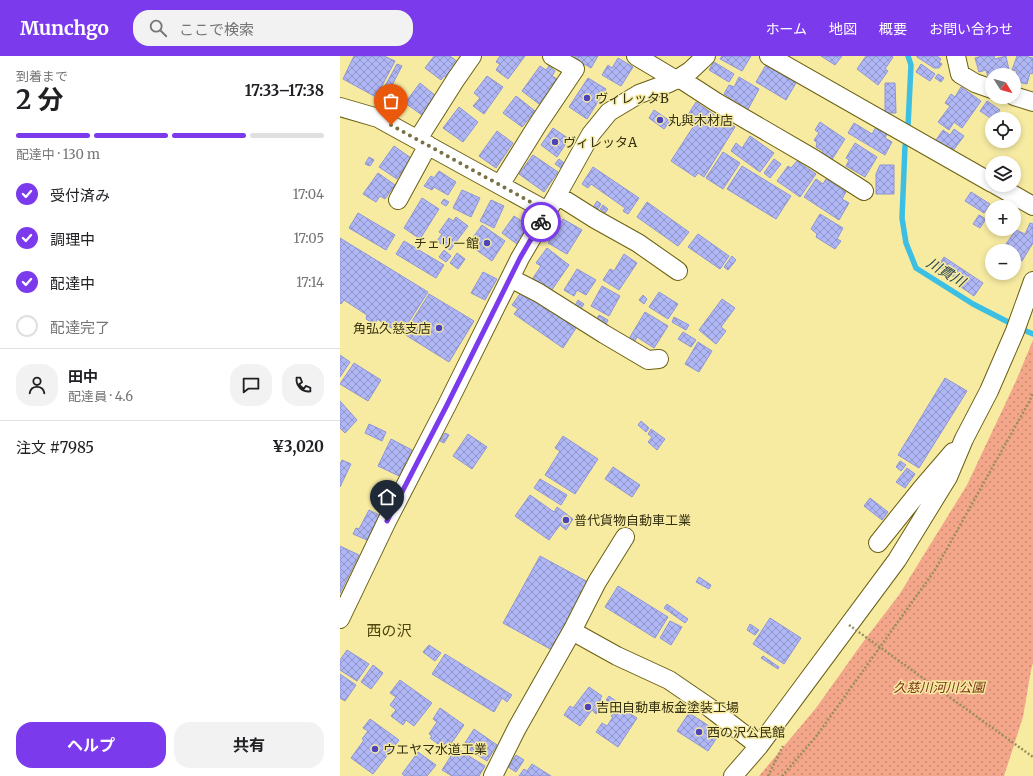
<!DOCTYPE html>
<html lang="ja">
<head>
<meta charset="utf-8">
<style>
	body { margin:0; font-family:Merriweather,"Noto Sans JP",serif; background:#f2f2f2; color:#202124; height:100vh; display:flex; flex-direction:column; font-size:15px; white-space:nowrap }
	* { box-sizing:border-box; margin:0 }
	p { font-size:13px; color:#757577 }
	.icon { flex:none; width:22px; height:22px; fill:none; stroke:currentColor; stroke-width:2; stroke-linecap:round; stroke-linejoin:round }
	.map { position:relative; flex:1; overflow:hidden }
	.panel { display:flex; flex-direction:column; background:#fff; width:340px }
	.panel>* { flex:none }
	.needle { width:26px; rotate:127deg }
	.fabs { position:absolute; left:645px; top:12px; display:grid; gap:8px }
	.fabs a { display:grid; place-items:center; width:36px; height:36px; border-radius:50%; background:#fff; box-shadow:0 2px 6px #0003; font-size:20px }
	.pin { position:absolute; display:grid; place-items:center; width:34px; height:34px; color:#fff; margin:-41px -17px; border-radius:50% 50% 50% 0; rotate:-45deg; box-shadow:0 0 4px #0007 }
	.pin .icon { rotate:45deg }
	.courier { position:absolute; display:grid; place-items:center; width:40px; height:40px; margin:-20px; border:3px solid #7c3aed; border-radius:50%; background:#fff; color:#222; box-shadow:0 1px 5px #0007 }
	.overview em { font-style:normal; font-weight:700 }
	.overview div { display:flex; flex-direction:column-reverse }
	.overview { display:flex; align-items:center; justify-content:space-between; height:68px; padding:0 16px }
	h1 { font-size:26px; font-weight:700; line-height:30px }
	.bar { display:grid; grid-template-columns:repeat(4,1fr); gap:6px 4px; align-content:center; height:48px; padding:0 16px }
	.bar i { height:5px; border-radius:3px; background:#e0e0e0 }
	.bar .active { background:#7c3aed }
	.bar p { grid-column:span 4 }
	.line { display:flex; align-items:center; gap:10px; padding:0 16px; border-top:1px solid #e0e0e0 }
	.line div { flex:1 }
	.round { display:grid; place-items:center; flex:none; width:42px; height:42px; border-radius:16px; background:#f2f2f2 }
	ol { padding:0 16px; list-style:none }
	li { display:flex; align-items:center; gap:12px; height:44px }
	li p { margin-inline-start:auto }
	li .icon { padding:4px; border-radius:50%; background:#7c3aed; color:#fff; stroke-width:4 }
	li:last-child { color:#757577 }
	li i { width:22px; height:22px; border:2px solid #e0e0e0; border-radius:50% }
	.cta { display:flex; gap:8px; margin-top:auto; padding:8px 16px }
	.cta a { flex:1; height:46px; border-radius:16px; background:#7c3aed; color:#fff; font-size:16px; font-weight:700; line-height:46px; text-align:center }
	.cta a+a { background:#f2f2f2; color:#202124 }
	header { display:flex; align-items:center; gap:24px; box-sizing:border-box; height:56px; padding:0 20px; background:#7c3aed; color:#fff }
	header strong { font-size:19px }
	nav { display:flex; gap:22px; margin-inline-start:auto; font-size:14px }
	.search { width:280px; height:36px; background:#f2f2f2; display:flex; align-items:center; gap:10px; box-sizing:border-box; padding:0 14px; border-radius:16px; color:#757577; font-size:15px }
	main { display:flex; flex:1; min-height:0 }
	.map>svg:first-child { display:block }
	.park { fill:url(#park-dots) }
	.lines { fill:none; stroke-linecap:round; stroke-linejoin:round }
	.stream { stroke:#3cbfe2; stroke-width:5.5 }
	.building { fill:url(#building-cross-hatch); stroke:#8f95d4 }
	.minor-casing { stroke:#6b5f12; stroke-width:20 }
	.path { stroke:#988f5b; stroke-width:2.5; stroke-dasharray:2 2; stroke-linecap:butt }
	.minor { stroke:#fff; stroke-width:18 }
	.path-bridge { stroke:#988f5b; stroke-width:2.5; stroke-dasharray:2 2; stroke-linecap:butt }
	.done { stroke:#797144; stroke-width:4; stroke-dasharray:0 7.2 }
	.route { stroke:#7c3aed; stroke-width:5 }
	.poi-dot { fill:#4b44ba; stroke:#f7eba2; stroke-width:1.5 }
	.labels { text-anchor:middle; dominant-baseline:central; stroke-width:3; stroke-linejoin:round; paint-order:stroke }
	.poi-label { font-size:13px; fill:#353012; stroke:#f7eba2; text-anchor:start }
	.park-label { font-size:13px; font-style:italic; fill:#783015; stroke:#f7eba2 }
	.water-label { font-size:14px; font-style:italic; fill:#2a454e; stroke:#f7eba2 }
	.quarter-label { font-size:15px; fill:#4f460c; stroke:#f7eba2 }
</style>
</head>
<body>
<header>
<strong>Munchgo</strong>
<div class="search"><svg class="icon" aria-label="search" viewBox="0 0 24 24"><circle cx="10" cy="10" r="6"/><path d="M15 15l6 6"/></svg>ここで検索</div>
<nav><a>ホーム</a><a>地図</a><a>概要</a><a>お問い合わせ</a></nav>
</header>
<main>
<section class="panel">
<div class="overview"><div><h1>2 分</h1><p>到着まで</p></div><em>17:33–17:38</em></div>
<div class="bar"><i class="active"></i><i class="active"></i><i class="active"></i><i></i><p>配達中 · 130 m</p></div>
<ol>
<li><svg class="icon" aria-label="check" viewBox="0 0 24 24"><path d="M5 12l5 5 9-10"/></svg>受付済み<p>17:04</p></li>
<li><svg class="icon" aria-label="check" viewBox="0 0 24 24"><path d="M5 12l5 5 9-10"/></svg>調理中<p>17:05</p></li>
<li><svg class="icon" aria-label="check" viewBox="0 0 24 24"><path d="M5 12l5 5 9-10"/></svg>配達中<p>17:14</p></li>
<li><i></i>配達完了</li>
</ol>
<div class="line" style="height:72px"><a class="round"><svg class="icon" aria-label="person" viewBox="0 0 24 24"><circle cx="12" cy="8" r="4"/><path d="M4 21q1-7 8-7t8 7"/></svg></a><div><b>田中</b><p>配達員 · 4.6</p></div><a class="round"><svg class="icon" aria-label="chat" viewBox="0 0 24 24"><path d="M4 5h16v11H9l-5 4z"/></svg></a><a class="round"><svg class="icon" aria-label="phone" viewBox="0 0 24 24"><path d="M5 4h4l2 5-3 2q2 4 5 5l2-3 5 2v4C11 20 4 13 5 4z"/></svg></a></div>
<div class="line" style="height:52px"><div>注文 #7985</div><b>¥3,020</b></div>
<div class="cta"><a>ヘルプ</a><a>共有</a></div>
</section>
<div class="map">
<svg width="693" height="720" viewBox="0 0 693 720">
	<defs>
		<pattern id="park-dots" width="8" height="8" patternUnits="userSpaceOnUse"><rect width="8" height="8" fill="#f4a68b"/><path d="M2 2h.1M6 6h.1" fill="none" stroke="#c68870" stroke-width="1.8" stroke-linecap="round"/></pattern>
		<pattern id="building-cross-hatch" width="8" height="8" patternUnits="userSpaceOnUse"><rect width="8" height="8" fill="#b0b7f6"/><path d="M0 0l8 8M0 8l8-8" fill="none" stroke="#9095c6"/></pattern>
	</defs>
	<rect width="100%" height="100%" fill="#f7eba2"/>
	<path class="park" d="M693 284V607L691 614 683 661 664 720H419L476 652 523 586 559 539 627 429 676 325Z"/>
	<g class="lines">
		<path class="stream" d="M568 70 571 9 568 0
			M565 90 562 162 566 187 576 212 633 248 670 267
			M686 275 693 278"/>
	</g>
	<path class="building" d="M14 0H44L55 5 36 41 3 23Z
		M94 0H110L119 7 107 22 104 20 101 24 85 12Z
		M160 0H185L168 23 156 14 160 8 156 6Z
		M235 0H258L251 12 234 2Z
		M382 0H411L402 15 380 3Z
		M481 0H502L495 9Z
		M526 0H552L553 1 545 13 548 15 538 29 517 13Z
		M577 0H597L601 3 599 6 602 8 599 12H594L577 1Z
		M642 0H654L655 3 666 0 670 19H652L648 21 646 14 639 16 635 2Z
		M677 0H685L693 2V16L692 18 690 17 687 28 674 25 677 15 672 14Z
		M278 2 293 11 281 30 262 19 268 9 272 12Z
		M374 6 394 18 389 26 369 14Z
		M57 8 62 10 50 33 45 30Z
		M581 8 595 18 590 25 576 16Z
		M426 9 456 27 446 44 416 26Z
		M200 10 206 14 209 10 215 15 212 20 217 23 199 48 182 35Z
		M598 18 604 22 601 26 595 22Z
		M147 20 163 31 144 58 133 50 140 42 134 37Z
		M399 21 419 33 407 55 387 44 389 41 384 38 389 29 394 31Z
		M248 22 266 33 247 63 229 51Z
		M80 27 96 40 82 59 65 47Z
		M545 27H555L556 57H545Z
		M621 31 641 45 622 72 614 66 609 74 598 66 610 50 605 47 611 38 615 41Z
		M176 40 195 55 182 71 163 57Z
		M647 45 660 54 654 63H652L640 55Z
		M356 46 376 60 373 64 377 66 381 61 395 71 364 121 358 117 355 121 331 105 355 68 346 62Z
		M119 51 138 66 123 86 103 72Z
		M314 54 330 65 324 73 309 62Z
		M480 66 505 83 491 105 481 98 483 95 476 91 477 87 474 84 479 77 475 74Z
		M514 67 532 78 536 71 547 78 545 82 552 86 545 99 508 77Z
		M213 72 229 83 217 101 201 89Z
		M614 73 624 80 612 96 596 84 603 74 610 79Z
		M157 75 173 87 156 112 139 100Z
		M410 80 434 97 420 116 391 95 396 87 402 92Z
		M515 87 537 101 525 121 506 110 509 104 506 102Z
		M54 90 71 102 57 123 39 111Z
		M383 96 400 107 383 133 366 122Z
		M193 99 218 116 204 136 179 118Z
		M29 101 34 104 30 110 25 108Z
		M219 103 224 107 221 112 215 108Z
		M434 103 441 108 430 122 424 117Z
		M457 105 476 118 460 141 437 125 448 110 451 112Z
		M540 109H554V138H536V118Z
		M402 110 451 140 436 163 387 133Z
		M253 111 299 142 288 158 283 155 285 152 251 128 248 132 242 128Z
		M99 115 116 126 108 139 94 131 92 134 84 130 91 120 94 122Z
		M38 117 55 129 45 143 40 140 36 146 23 138Z
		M476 123 483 128 486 123 506 136 502 143 509 147 499 164 464 141Z
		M122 134 140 142 131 161 113 152Z
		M631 136 650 148 644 157 625 145Z
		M82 142 99 153 80 183 64 172Z
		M104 143 109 146 106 150 101 147Z
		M151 144 164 150 154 172 140 165Z
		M257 145 261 148 258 153 254 150Z
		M307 146 349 176 338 190 297 161Z
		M263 149 268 153 265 157 260 153Z
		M18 157 55 179 46 194 9 172Z
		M480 158 503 172 497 183 501 185 495 193 476 181 477 178 471 173Z
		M639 159 646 163 640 172 633 168Z
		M174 160 189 170 177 188 162 177Z
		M116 161 128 170 110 194 97 185 102 178 99 176 109 162 113 165Z
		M223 163 242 174 227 198 208 187Z
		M690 167 693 168V187L682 205 674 199V195H668L663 192 676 174 685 178Z
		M142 169 165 185 152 205 128 188Z
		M358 178 389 200 380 213 348 191Z
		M0 182 88 236 61 278 37 263 35 268 26 263 27 259 4 244 1 248 0 247Z
		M64 185 104 209 96 222 56 198Z
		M207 192 229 209 211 235 193 222 201 210 196 207Z
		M104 194 111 200 106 206 99 201Z
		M117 197 125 203 118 213 110 207Z
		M284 198 297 207 279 234 263 224 270 213 274 215Z
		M392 200 396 204 388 214 384 211Z
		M604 201 643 227 634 240 621 231 623 227 598 210Z
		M237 213 256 224 246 239 237 234 234 240 224 234Z
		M143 216 157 223 145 244 131 237Z
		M262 230 280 240 269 260 251 250Z
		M182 235 236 272 223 292 174 258 178 253 172 249Z
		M319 236 338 248 328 263 309 251Z
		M89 238 134 265 109 306 64 278Z
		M303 239 307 243 304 248 299 244Z
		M382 243 395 252 381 271 386 275 376 288 359 274Z
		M238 244 244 248 240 254 235 250Z
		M305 256 328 270 314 292 297 281 295 285 290 281Z
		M259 259 268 264 265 270 256 265Z
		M334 261 349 269 346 274 332 266Z
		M343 276 356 284 351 291 338 283Z
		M358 286 372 295 359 316 345 308Z
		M0 299 10 306 0 321Z
		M14 307 41 324 28 345 0 328Z
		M605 322 627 335 579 412 558 399Z
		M0 345 17 364 5 377 0 372Z
		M301 365 309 372 306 376 298 369Z
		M29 368 46 376 42 385 25 377Z
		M311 373 325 383 317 394 308 386 312 381 308 378Z
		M105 377 109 379 104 387 100 385Z
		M128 378 147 391 132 413 113 400Z
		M223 380 258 403 235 438 205 419 220 395 215 392Z
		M51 383 72 394 59 420 38 410Z
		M2 404 11 408 0 431V408Z
		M560 405 566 409 561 415 556 411Z
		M273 411 300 429 292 441 265 423Z
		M567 412 575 418 565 432 556 426Z
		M200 423 227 439 221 449 194 432Z
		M190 439 214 456 217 451 233 463 226 474 220 469 209 484 175 460Z
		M530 442 548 456 542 464 524 450Z
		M29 454 39 459 27 484 13 478 16 472 19 473Z
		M0 490 19 499 0 537Z
		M200 500 248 526 212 594 163 567Z
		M359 521 371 529 369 533 356 526Z
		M278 530 328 561 315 582 265 551Z
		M327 548 348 563 345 567 324 552Z
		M430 562 461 582 444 608 413 588Z
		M330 565 342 571 331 589 320 582Z
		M410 568 419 574 415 579 407 574Z
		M89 589 101 597 95 605 83 596Z
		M7 594 29 608 17 625 0 614V604Z
		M105 598 172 639 167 646 162 642 154 656 92 618Z
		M423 600 439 611 438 613 421 602Z
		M33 609 43 617 31 633 21 626Z
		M0 618 16 629 5 645 0 642Z
		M60 624 92 647 74 670 66 664 63 669 51 660 56 654 50 649 56 641 50 637Z
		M249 631 262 640 260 643 265 647 256 658 252 654 240 670 224 659 230 650 233 652Z
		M269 640 276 645 273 649 266 644Z
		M278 650 297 662 278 691 256 676 262 667 267 670 273 661 271 660Z
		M100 652 124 669 108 692 100 686 98 688 90 682 92 680 89 678 97 666 93 663Z
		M349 657 380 677 368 695 337 675Z
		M30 663 59 684 33 718 11 702 24 684 22 683 28 675 23 672Z
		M134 673 157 689 147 705 123 690Z
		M116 692 145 710 139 720H112L102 714Z
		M78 696 96 709 87 720H65L62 718Z
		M176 699 184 704 176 716 168 711Z
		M192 708 211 720H179L184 713 187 715Z"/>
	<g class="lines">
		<g class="minor-casing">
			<path id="minor" d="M296 0 336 24
				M429 0 652 127
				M616 0 620 18 635 27 652 33
				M339 22 376 46 474 103 524 135
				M674 40 693 46
				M0 51 38 62 207 155
				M78 83 116 23 132 0
				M160 129 198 68 235 13 212 0
				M656 129 693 150
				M217 139 255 163 298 187 338 215
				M58 144 88 89
				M170 222 199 237 264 278 308 304 319 303
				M538 487 582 432 613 396
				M0 563 47 465 107 349 180 202 217 139 251 78 269 56 299 38 329 27 339 22 350 15 366 0
				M232 575 277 600 329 624 370 652 419 690
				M153 720 177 672 232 575 257 526 285 481
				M393 720 419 690 557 504 608 421 624 383 649 335 675 275 693 225"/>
		</g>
		<path class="path" d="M428 720 443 690
			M442 720 475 682 595 514 689 346 693 337"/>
		<use href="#minor" class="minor"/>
		<path class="path-bridge" d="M509 569 693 701"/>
	</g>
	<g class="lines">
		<path class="done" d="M51 69 207 155 201 166"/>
		<path class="route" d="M47 465 107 349 180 202 201 166"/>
	</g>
	<g class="poi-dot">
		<circle cx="247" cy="42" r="4"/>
		<circle cx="320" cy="64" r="4"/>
		<circle cx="215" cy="86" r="4"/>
		<circle cx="147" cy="187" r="4"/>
		<circle cx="99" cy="272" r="4"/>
		<circle cx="226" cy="464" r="4"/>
		<circle cx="248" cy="651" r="4"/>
		<circle cx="359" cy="676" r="4"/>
		<circle cx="35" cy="693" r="4"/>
	</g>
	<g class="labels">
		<g class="poi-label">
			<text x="255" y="42">ヴィレッタB</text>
			<text x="328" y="64">丸與木材店</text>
			<text x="223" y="86">ヴィレッタA</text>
			<text x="139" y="187" text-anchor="end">チェリー館</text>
			<text x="91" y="272" text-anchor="end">角弘久慈支店</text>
			<text x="234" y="464">普代貨物自動車工業</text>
			<text x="256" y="651">吉田自動車板金塗装工場</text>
			<text x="367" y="676">西の沢公民館</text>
			<text x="43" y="693">ウエヤマ水道工業</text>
		</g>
		<g class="park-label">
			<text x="599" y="631">久慈川河川公園</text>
		</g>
		<g class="water-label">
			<text transform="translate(606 216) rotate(31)">川貫川</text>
		</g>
		<g class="quarter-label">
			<text x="49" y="574">西の沢</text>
		</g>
	</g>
</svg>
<div class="fabs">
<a><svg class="needle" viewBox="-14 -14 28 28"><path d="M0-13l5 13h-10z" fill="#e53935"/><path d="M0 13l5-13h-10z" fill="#757577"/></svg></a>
<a><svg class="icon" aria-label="locate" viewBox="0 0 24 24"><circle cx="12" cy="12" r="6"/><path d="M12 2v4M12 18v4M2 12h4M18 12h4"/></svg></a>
<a><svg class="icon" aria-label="layers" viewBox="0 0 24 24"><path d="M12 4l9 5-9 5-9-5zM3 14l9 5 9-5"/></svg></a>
<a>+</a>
<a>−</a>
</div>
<div class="pin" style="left:51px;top:69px;background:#ea580c"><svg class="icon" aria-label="bag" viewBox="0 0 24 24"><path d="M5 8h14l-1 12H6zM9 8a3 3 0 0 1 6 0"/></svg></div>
<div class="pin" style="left:47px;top:465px;background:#1f2937"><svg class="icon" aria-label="home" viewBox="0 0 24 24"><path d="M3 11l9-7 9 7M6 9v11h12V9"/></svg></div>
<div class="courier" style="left:201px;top:166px"><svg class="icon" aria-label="bike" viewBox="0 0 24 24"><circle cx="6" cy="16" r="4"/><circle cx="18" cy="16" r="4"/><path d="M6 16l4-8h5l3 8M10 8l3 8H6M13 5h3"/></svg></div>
</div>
</main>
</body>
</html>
